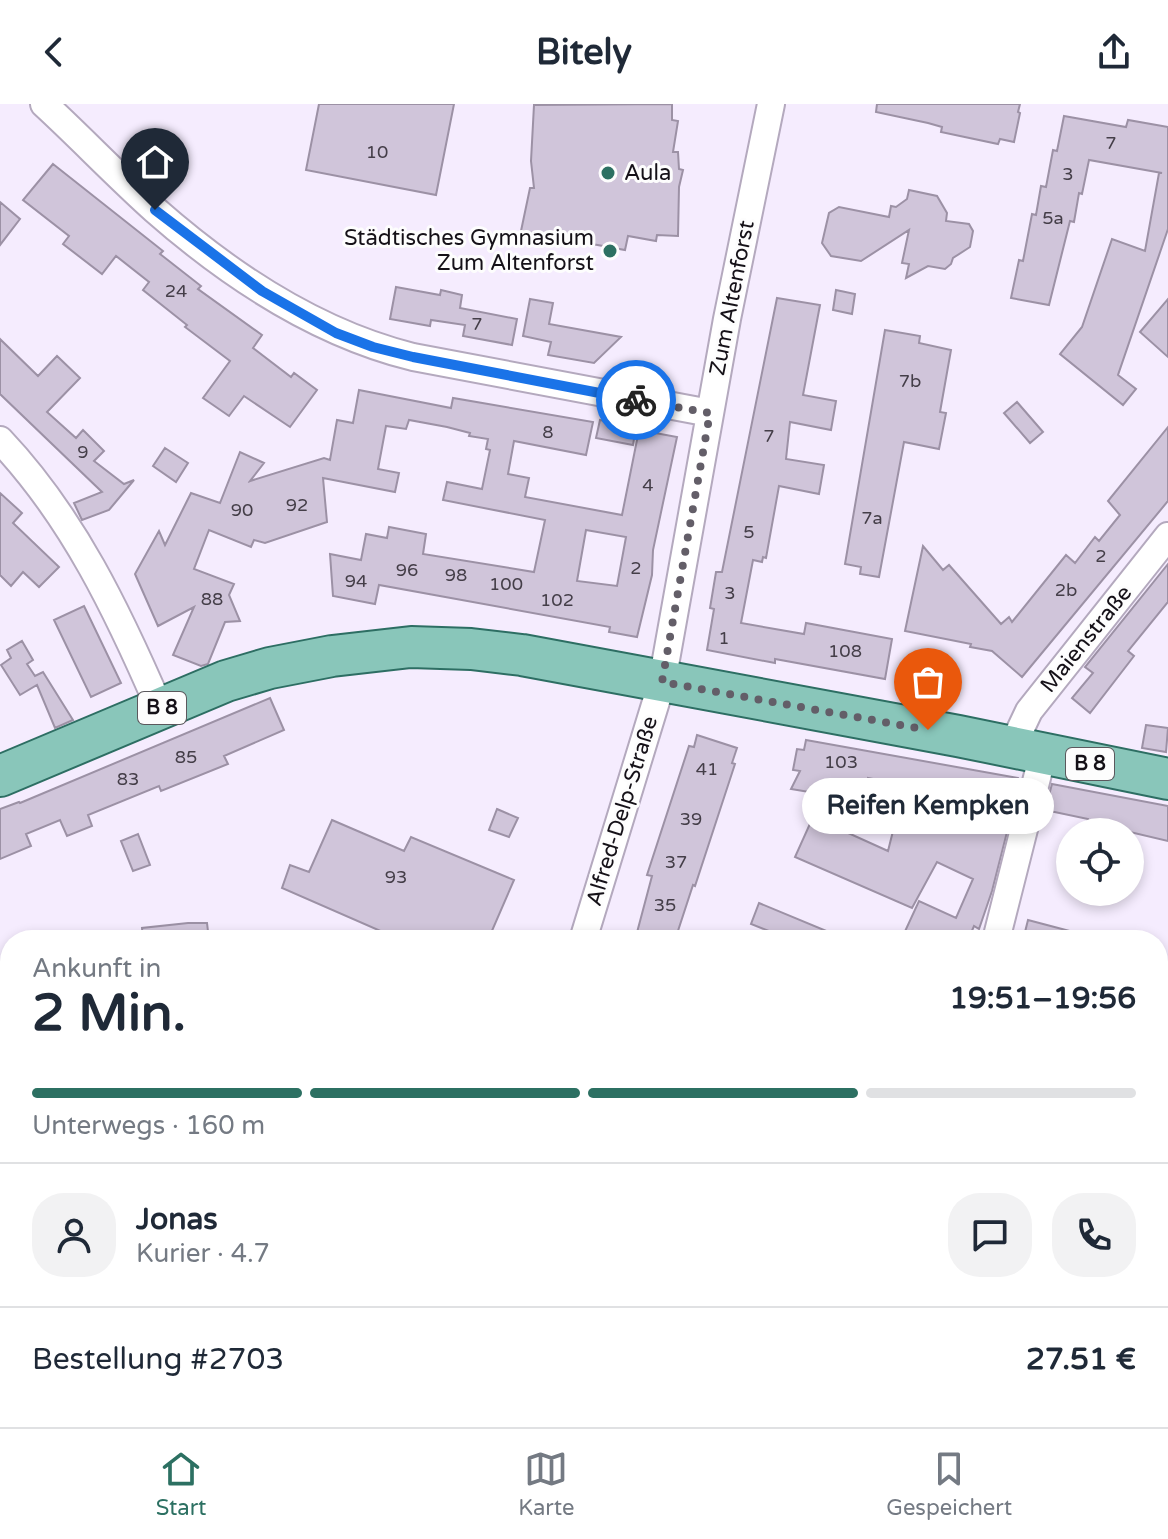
<!DOCTYPE html>
<html lang="de">
<head>
<meta charset="utf-8">
<style>
	body { margin:0; font-family:"Varela Round",sans-serif; background:#f2f2f3; color:#1f2937; height:100vh; display:flex; flex-direction:column; font-size:30px; white-space:nowrap }
	* { box-sizing:border-box; margin:0 }
	p { font-size:26px; color:#747a83 }
	.icon { flex:none; width:44px; height:44px; fill:none; stroke:currentColor; stroke-width:2; stroke-linecap:round; stroke-linejoin:round }
	.map { position:relative; flex:1; overflow:hidden }
	.drawer { position:absolute; left:0px; top:826px; width:1168px; height:498px; display:flex; flex-direction:column; background:#fff; border-radius:32px 32px 0 0; box-shadow:0 4px 12px #0003 }
	.drawer>* { flex:none }
	.controls { position:absolute; left:1056px; top:714px; display:grid; gap:16px }
	.controls a { display:grid; place-items:center; width:88px; height:88px; border-radius:50%; background:#fff; box-shadow:0 4px 12px #0003; font-size:40px }
	.pin { position:absolute; display:grid; place-items:center; width:68px; height:68px; color:#fff; margin:-82px -34px; border-radius:50% 50% 50% 0; rotate:-45deg; box-shadow:0 0 8px #0007 }
	.pin .icon { rotate:45deg }
	.courier { position:absolute; display:grid; place-items:center; width:80px; height:80px; margin:-40px; border:6px solid #1a73e8; border-radius:50%; background:#fff; color:#222; box-shadow:0 2px 10px #0007 }
	.bubble { position:absolute; height:56px; border-radius:28px; background:#fff; box-shadow:0 4px 12px #0003; font-size:26px; font-weight:800; line-height:56px; text-align:center }
	.summary em { font-style:normal; font-weight:800 }
	.summary div { display:flex; flex-direction:column-reverse }
	.summary { display:flex; align-items:center; justify-content:space-between; height:136px; padding:0 32px }
	h1 { font-size:52px; font-weight:800; line-height:60px }
	.bar { display:grid; grid-template-columns:repeat(4,1fr); gap:12px 8px; align-content:center; height:96px; padding:0 32px }
	.bar i { height:10px; border-radius:6px; background:#e0e1e3 }
	.bar .on { background:#2c7062 }
	.bar p { grid-column:span 4 }
	.line { display:flex; align-items:center; gap:20px; padding:0 32px; border-top:2px solid #e0e1e3 }
	.line div { flex:1 }
	.round { display:grid; place-items:center; flex:none; width:84px; height:84px; border-radius:32px; background:#f2f2f3 }
	header { display:flex; justify-content:space-between; align-items:center; height:104px; padding:0 32px; background:#fff; font-size:36px; font-weight:800 }
	.tabs { display:flex; justify-content:space-around; align-items:center; height:112px; border-top:2px solid #e0e1e3; background:#fff; font-size:22px; color:#747a83 }
	.tabs a { display:grid; justify-items:center; gap:4px }
	.tabs .on { color:#2c7062 }
	.map>svg:first-child { display:block }
	.building { fill:#d0c5da; stroke:#9c91a5; stroke-width:2; fill-rule:evenodd }
	.lines { fill:none; stroke-linecap:round; stroke-linejoin:round }
	.minor-casing { stroke:#b4a9be; stroke-width:30 }
	.primary-casing { stroke:#2d6e63; stroke-width:44 }
	.minor { stroke:#fff; stroke-width:26 }
	.primary { stroke:#89c6ba; stroke-width:40 }
	.done { stroke:#635e68; stroke-width:8; stroke-dasharray:0 14.4 }
	.route { stroke:#1a73e8; stroke-width:10 }
	.poi-dot { fill:#2c7062; stroke:#fdfdfd; stroke-width:3 }
	.labels { text-anchor:middle; dominant-baseline:central; stroke-width:6; stroke-linejoin:round; paint-order:stroke }
	.number-label { font-size:18px; fill:#443e48 }
	.shield { fill:#fdfdfd; stroke:#5b585d; stroke-width:2 }
	.shield-label { font-size:20px; font-weight:bold; fill:#151118 }
	.poi-label { font-size:22px; fill:#151118; stroke:#fdfdfd; text-anchor:start }
	.street-label { font-size:22px; fill:#151118; stroke:#fdfdfd }
</style>
</head>
<body>
<header><svg class="icon" aria-label="back" viewBox="0 0 24 24"><path d="M15 5l-7 7 7 7"/></svg>Bitely<svg class="icon" aria-label="share" viewBox="0 0 24 24"><path d="M12 15V3M7 8l5-5 5 5M5 13v7h14v-7"/></svg></header>
<div class="map">
<svg width="1168" height="1323" viewBox="0 0 1168 1323">
	<rect width="100%" height="100%" fill="#f5ecfe"/>
	<path class="building" d="M319 0H454L436 91 306 66Z
		M672 0V16L678 17 673 48H678L679 65 683 66 679 83 678 132 657 131 656 137 628 132 625 146 521 127 530 84H534L531 57 534 1Z
		M877 0H1020L1018 8 1020 9 1014 38 1000 35 998 40 941 28 942 23 928 19 876 8Z
		M1064 12 1126 23 1128 16 1168 23V125L1118 271 1136 285 1123 301 1060 250 1082 223 1112 135 1145 147 1159 69H1162L1089 56 1082 90 1079 89 1074 118 1070 117 1049 201 1011 194 1019 156 1023 157 1032 110 1036 111 1041 82 1046 83 1053 46 1057 47Z
		M53 60 163 147 160 150 201 182 198 185 262 231 253 244 291 273 294 269 317 286 290 323 244 292 229 312 203 294 230 257 185 223 187 221 143 186 149 178 116 152 102 170 63 140 69 132 23 96Z
		M909 86 937 92 947 109 946 117 969 120 973 127 970 143 953 154 951 160 945 165 928 162 906 174 909 160 902 159 909 126 861 157 831 152 822 139 829 109 839 103 889 113 891 102 896 103 907 95Z
		M0 98 20 115 0 141Z
		M396 183 440 191 441 186 462 191 460 204 517 215 512 241 463 232 465 221 431 216 430 222 390 215Z
		M836 186 855 190 852 210 833 206Z
		M777 194 820 201 803 291 836 297 831 326 790 318 786 355 824 361 819 390 779 382 766 454 763 453 762 458 753 456 741 519 804 530 806 519 892 535 885 575 775 555V559L707 546 714 505 710 504 716 468H722Z
		M530 195 553 199 549 220 621 233 594 259 548 251 551 238 523 232Z
		M1168 195V253L1140 228Z
		M885 226 920 232 919 239 951 246 940 308 946 309 939 345 904 338 879 473 860 470 861 463 845 460Z
		M0 235 38 272 57 252 80 274 47 308 76 334 83 326 104 347 94 357 124 380 134 376 109 406 82 416 74 399 102 388 0 290Z
		M359 286 451 304 453 294 593 318 586 351 514 337 508 370 529 374 525 393 622 411 639 326 677 333 653 446 652 471 637 533 609 528 610 523 379 481 375 500 333 492 330 450 361 456 366 430 387 434 389 423 426 430 423 450 534 468 545 416 443 396 447 378 482 385 490 346 486 345 488 335 469 332 470 329 447 323 409 316 406 325 386 322 378 365 399 369 395 388 323 374 327 418 265 439 254 436 251 443 209 426 194 465 234 480 229 491 240 517 225 518 208 560 201 562 173 551 194 503 158 522 135 470 159 427 165 441 191 389 220 399 240 348 264 359 250 377 324 354 330 356 337 316 353 319ZM586 426 626 433 617 482 577 477Z
		M1017 298 1043 328 1030 339 1004 309Z
		M600 316 636 323 633 341 596 334Z
		M1168 323V397L1022 573 992 547 970 543 971 540 905 527 923 442 943 466 949 461 1001 520 1009 513 1012 518 1066 451 1075 459 1095 433 1099 437 1120 411 1108 397Z
		M165 344 188 359 176 378 153 362Z
		M0 389 22 409 13 419 59 463 39 483 23 468 11 482 0 471Z
		M1168 460V498L1128 547 1134 552 1090 609 1072 594 1093 569 1085 563Z
		M84 502 121 579 91 593 54 516Z
		M22 537 33 556 27 560 35 572 43 568 73 616 55 624 37 581 20 591 1 561 11 554 7 546Z
		M270 594 284 626 224 652 228 660 161 687 159 682 88 711 92 722 67 732 60 716 26 730 31 742 0 755V705L19 698 20 699Z
		M1146 621 1168 624 1166 648 1142 644Z
		M697 631 737 644 732 659 735 660 695 782 693 781 675 836H635L652 772 647 771 689 642 694 643Z
		M806 636 1018 674 1020 677 992 787 979 825 974 822 968 836H901L919 797 956 814 973 775 937 758 912 804 795 753 813 713 888 747 902 691V681L868 674 864 697 791 685 800 667 793 666 797 645 804 646Z
		M1052 680 1168 702V737L1130 728H1085L1088 715 1045 706Z
		M497 705 518 714 509 733 489 726Z
		M332 716 404 747 411 733 514 776 488 836H401L282 784 290 761 309 768Z
		M138 730 150 761 133 767 121 737Z
		M759 799 848 836H792L751 820Z
		M1028 816 1081 830 1080 836H1023Z
		M188 819H207L209 836H143L142 824Z"/>
	<g class="lines">
		<g class="minor-casing">
			<path id="minor" d="M44 0C82 35 117 72 155 106 230 172 316 229 413 253L710 309
				M0 336C73 413 118 508 160 605
				M1012 643 1029 607 1168 432
				M583 836 662 578 727 215 771 0
				M996 836 1043 650
				M0 987 10 988
				M1158 1156 1168 1132
				M601 1314 618 1323
				M73 1323 74 1314
				M429 1323 432 1314
				M1083 1323 1087 1314"/>
		</g>
		<g class="primary-casing">
			<path id="primary" d="M0 672 226 577 270 564 332 552 411 543 471 545 522 551 958 632 1168 675"/>
		</g>
		<use href="#minor" class="minor"/>
		<use href="#primary" class="primary"/>
	</g>
	<g class="lines">
		<path class="done" d="M636 296 710 309 662 578 928 626"/>
		<path class="route" d="M155 106 262 187 336 229 373 243 413 253 636 296"/>
	</g>
	<g class="poi-dot">
		<circle cx="608" cy="69" r="8"/>
		<circle cx="610" cy="147" r="8"/>
	</g>
	<g class="labels">
		<g class="number-label">
			<text x="1111" y="39">7</text>
			<text x="377" y="48">10</text>
			<text x="1068" y="70">3</text>
			<text x="1053" y="114">5a</text>
			<text x="176" y="187">24</text>
			<text x="477" y="220">7</text>
			<text x="910" y="277">7b</text>
			<text x="548" y="328">8</text>
			<text x="769" y="332">7</text>
			<text x="83" y="348">9</text>
			<text x="648" y="381">4</text>
			<text x="297" y="401">92</text>
			<text x="242" y="406">90</text>
			<text x="872" y="414">7a</text>
			<text x="749" y="428">5</text>
			<text x="1101" y="452">2</text>
			<text x="636" y="464">2</text>
			<text x="407" y="466">96</text>
			<text x="456" y="471">98</text>
			<text x="356" y="477">94</text>
			<text x="506" y="480">100</text>
			<text x="1066" y="486">2b</text>
			<text x="730" y="489">3</text>
			<text x="212" y="495">88</text>
			<text x="557" y="496">102</text>
			<text x="724" y="534">1</text>
			<text x="845" y="547">108</text>
			<text x="186" y="653">85</text>
			<text x="841" y="658">103</text>
			<text x="707" y="665">41</text>
			<text x="128" y="675">83</text>
			<text x="691" y="715">39</text>
			<text x="676" y="758">37</text>
			<text x="396" y="773">93</text>
			<text x="665" y="801">35</text>
		</g>
		<g class="shield">
			<rect x="138" y="588" width="48" height="32" rx="6"/>
			<rect x="1066" y="644" width="48" height="32" rx="6"/>
		</g>
		<g class="shield-label">
			<text x="162" y="604">B 8</text>
			<text x="1090" y="660">B 8</text>
		</g>
		<g class="poi-label">
			<text x="624" y="69">Aula</text>
			<text x="594" y="134" text-anchor="end">Städtisches Gymnasium<tspan x="594" dy="25">Zum Altenforst</tspan></text>
		</g>
		<g class="street-label">
			<text transform="translate(732 194) rotate(-79)">Zum Altenforst</text>
			<text transform="translate(1086 535) rotate(-51)">Maienstraße</text>
			<text transform="translate(622 707) rotate(-73)">Alfred-Delp-Straße</text>
		</g>
	</g>
</svg>
<div class="controls">
<a><svg class="icon" aria-label="locate" viewBox="0 0 24 24"><circle cx="12" cy="12" r="6"/><path d="M12 2v4M12 18v4M2 12h4M18 12h4"/></svg></a>
</div>
<div class="pin" style="left:928px;top:626px;background:#ea580c"><svg class="icon" aria-label="bag" viewBox="0 0 24 24"><path d="M5 8h14l-1 12H6zM9 8a3 3 0 0 1 6 0"/></svg></div>
<div class="pin" style="left:155px;top:106px;background:#1f2937"><svg class="icon" aria-label="home" viewBox="0 0 24 24"><path d="M3 11l9-7 9 7M6 9v11h12V9"/></svg></div>
<div class="courier" style="left:636px;top:296px"><svg class="icon" aria-label="bike" viewBox="0 0 24 24"><circle cx="6" cy="16" r="4"/><circle cx="18" cy="16" r="4"/><path d="M6 16l4-8h5l3 8M10 8l3 8H6M13 5h3"/></svg></div>
<div class="bubble" style="left:802px;top:674px;width:252px">Reifen Kempken</div>
<section class="drawer">
<div class="summary"><div><h1>2 Min.</h1><p>Ankunft in</p></div><em>19:51–19:56</em></div>
<div class="bar"><i class="on"></i><i class="on"></i><i class="on"></i><i></i><p>Unterwegs · 160 m</p></div>
<div class="line" style="height:144px"><a class="round"><svg class="icon" aria-label="person" viewBox="0 0 24 24"><circle cx="12" cy="8" r="4"/><path d="M4 21q1-7 8-7t8 7"/></svg></a><div><b>Jonas</b><p>Kurier · 4.7</p></div><a class="round"><svg class="icon" aria-label="chat" viewBox="0 0 24 24"><path d="M4 5h16v11H9l-5 4z"/></svg></a><a class="round"><svg class="icon" aria-label="phone" viewBox="0 0 24 24"><path d="M5 4h4l2 5-3 2q2 4 5 5l2-3 5 2v4C11 20 4 13 5 4z"/></svg></a></div>
<div class="line" style="height:104px"><div>Bestellung #2703</div><b>27.51 €</b></div>
</section>
</div>
<nav class="tabs">
<a class="on"><svg class="icon" aria-label="home" viewBox="0 0 24 24"><path d="M3 11l9-7 9 7M6 9v11h12V9"/></svg>Start</a>
<a><svg class="icon" aria-label="map" viewBox="0 0 24 24"><path d="M3 6l6-2 6 2 6-2v14l-6 2-6-2-6 2zM9 4v14M15 6v14"/></svg>Karte</a>
<a><svg class="icon" aria-label="saved" viewBox="0 0 24 24"><path d="M7 4h10v16l-5-4-5 4z"/></svg>Gespeichert</a>
</nav>
</body>
</html>
